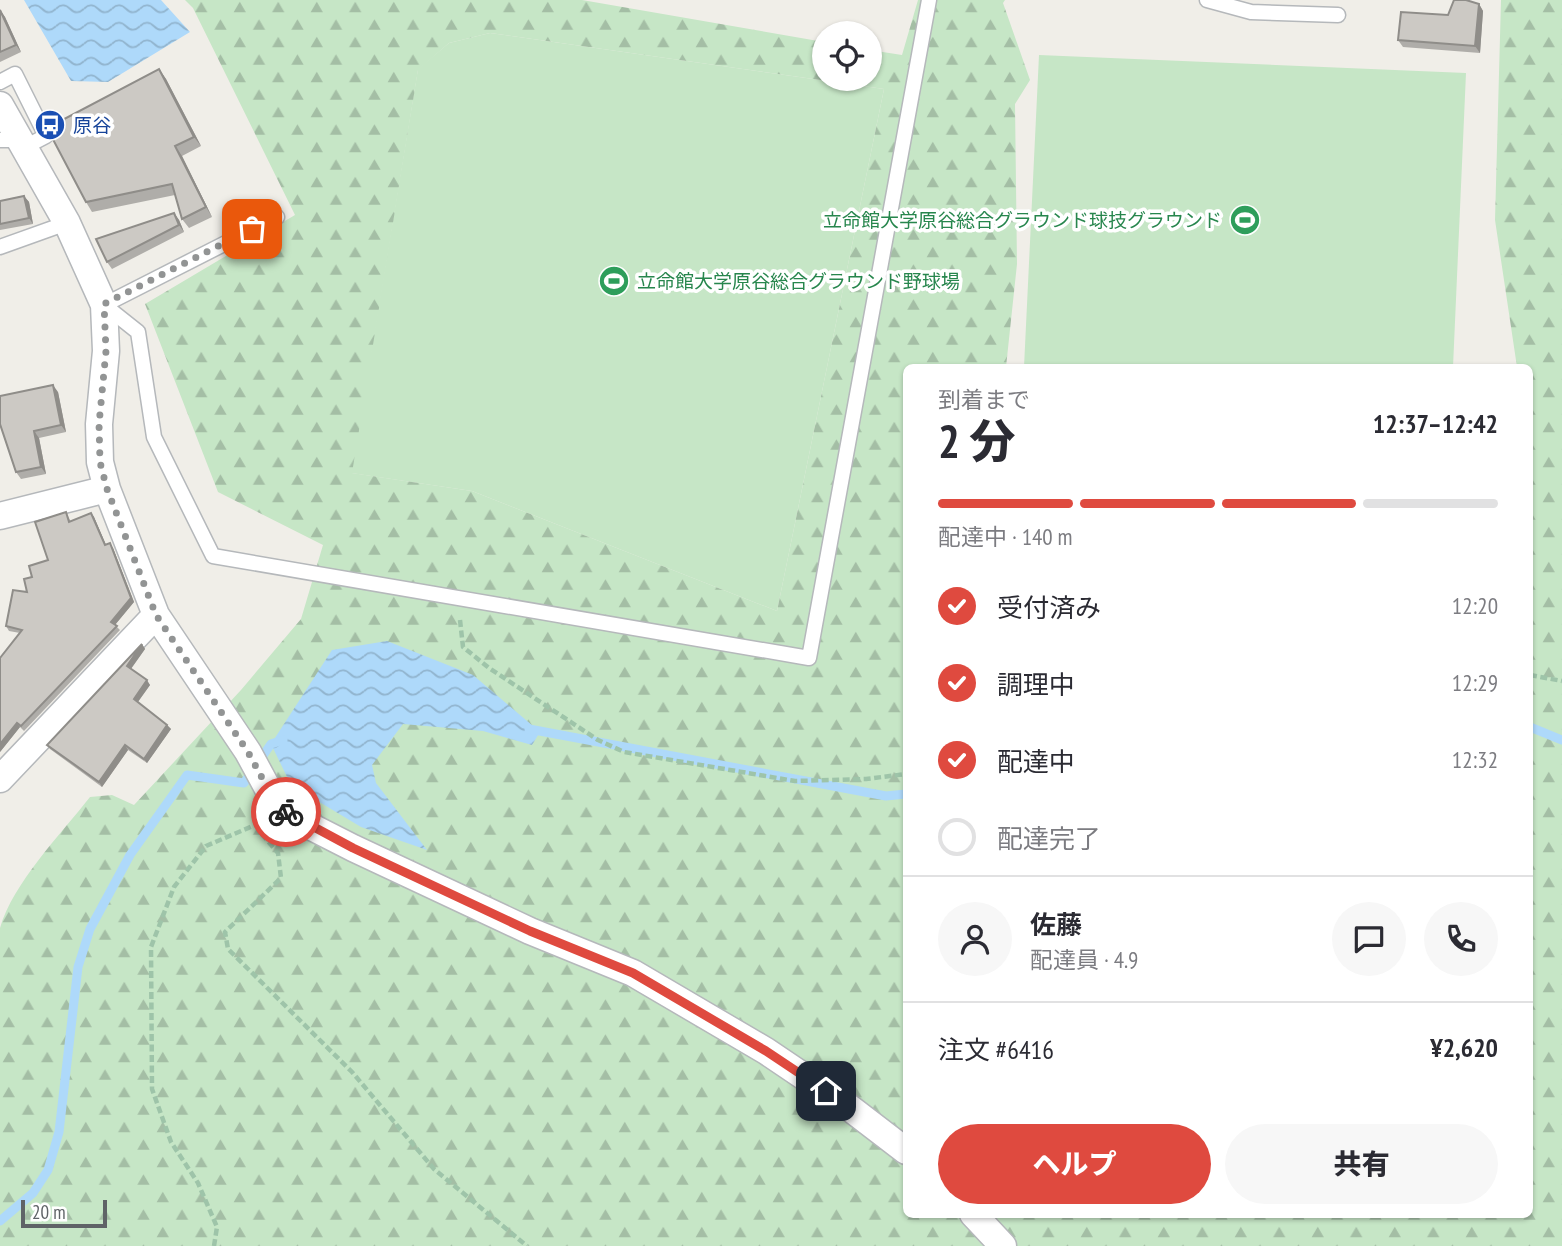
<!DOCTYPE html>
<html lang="ja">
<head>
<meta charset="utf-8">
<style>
	body { margin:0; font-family:"PT Sans Narrow","Noto Sans JP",sans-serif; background:#f7f7f7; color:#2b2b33; height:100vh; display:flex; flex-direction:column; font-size:26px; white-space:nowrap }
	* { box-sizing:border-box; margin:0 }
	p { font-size:23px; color:#7c7c81 }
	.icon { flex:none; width:38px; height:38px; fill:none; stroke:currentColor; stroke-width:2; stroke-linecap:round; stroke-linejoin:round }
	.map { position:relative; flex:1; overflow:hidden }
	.sheet { position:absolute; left:903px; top:364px; width:630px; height:854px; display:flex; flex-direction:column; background:#fff; border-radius:10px; box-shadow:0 2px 5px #0004 }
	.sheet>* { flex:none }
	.tools { position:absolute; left:812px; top:21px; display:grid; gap:14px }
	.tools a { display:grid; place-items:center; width:70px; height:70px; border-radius:50%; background:#fff; box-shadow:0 2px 5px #0004; font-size:35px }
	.scale { position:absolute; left:21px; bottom:18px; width:86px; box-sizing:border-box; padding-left:7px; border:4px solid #5f6367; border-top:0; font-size:19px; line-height:24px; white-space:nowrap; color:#5f6367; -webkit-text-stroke:5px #fff; paint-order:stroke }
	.pin { position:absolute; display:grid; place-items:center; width:60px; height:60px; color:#fff; margin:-30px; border-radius:14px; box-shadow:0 4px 10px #0006 }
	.courier { position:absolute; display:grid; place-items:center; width:70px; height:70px; margin:-35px; border:5px solid #df4a3f; border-radius:50%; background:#fff; color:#222; box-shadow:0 2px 9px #0007 }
	.overview em { font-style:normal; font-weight:800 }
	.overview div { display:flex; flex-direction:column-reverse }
	.overview { display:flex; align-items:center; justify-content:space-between; height:119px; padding:0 35px }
	h1 { font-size:46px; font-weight:800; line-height:52px }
	.bar { display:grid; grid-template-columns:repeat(4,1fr); gap:10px 7px; align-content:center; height:84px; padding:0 35px }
	.bar i { height:9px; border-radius:5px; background:#e1e1e2 }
	.bar .active { background:#df4a3f }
	.bar p { grid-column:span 4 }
	.line { display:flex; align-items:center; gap:18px; padding:0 35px; border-top:2px solid #e1e1e2 }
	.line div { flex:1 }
	.round { display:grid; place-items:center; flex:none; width:74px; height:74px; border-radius:37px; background:#f7f7f7 }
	ol { padding:0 35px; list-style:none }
	li { display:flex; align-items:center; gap:21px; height:77px }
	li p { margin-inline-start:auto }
	li .icon { padding:7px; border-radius:50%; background:#df4a3f; color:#fff; stroke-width:4 }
	li:last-child { color:#7c7c81 }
	li i { width:38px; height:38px; border:4px solid #e1e1e2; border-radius:50% }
	.button { display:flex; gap:14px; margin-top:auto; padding:14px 35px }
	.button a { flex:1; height:80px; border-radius:42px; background:#df4a3f; color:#fff; font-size:28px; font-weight:800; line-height:80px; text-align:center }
	.button a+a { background:#f7f7f7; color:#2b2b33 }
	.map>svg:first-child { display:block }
	.green { fill:#c6e6c6 }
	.forest { fill:url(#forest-firs); fill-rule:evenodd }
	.water { fill:url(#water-waves) }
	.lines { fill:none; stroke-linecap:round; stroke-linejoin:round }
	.stream { stroke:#aed9fa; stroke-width:9 }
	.service-casing { stroke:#b5b8bb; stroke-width:17 }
	.minor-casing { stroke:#b5b8bb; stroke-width:29 }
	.path { stroke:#9ec4a9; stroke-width:4.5; stroke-dasharray:7 3.5; stroke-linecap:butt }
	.service { stroke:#fff; stroke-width:14 }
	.minor { stroke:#fff; stroke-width:26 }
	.wall { fill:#afada9 }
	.shaded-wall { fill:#8f8d89 }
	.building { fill:#ccc9c4; stroke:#8f8d89; stroke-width:2 }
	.done { stroke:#929494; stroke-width:7; stroke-dasharray:0 12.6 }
	.route { stroke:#df4a3f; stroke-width:9 }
	.labels { text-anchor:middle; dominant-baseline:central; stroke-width:7; stroke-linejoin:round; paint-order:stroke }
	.transit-label { font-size:19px; fill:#164399; stroke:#fff; text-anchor:start }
	.leisure-label { font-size:19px; fill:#27864d; stroke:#fff; text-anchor:end }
</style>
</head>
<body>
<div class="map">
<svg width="1562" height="1246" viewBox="0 0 1562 1246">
	<defs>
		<pattern id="forest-firs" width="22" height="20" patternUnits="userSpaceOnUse" patternTransform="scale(1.75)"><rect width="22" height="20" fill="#c6e6c6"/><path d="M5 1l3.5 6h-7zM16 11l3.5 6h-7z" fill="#a4bea5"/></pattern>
		<pattern id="water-waves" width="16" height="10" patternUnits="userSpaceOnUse" patternTransform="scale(1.75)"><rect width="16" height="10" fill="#aed9fa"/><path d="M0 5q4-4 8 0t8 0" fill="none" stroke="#91b4ce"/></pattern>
	</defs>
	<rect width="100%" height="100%" fill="#f0eee8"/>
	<path class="green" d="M490 33 884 89 777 611 472 491 351 473 418 69 449 43Z
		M1039 55 1466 73 1453 367H1024Z"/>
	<path class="forest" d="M185 0H582L824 42V79H870V50L902 55 918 0H1005L1003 3 1030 80 1015 104 1017 264 1006 367 906 368V1214H1530V471L1533 468 1530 445V368L1517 367 1495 220 1501 0H1562V1246H0V928C13 883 61 834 90 797L112 795 134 805 241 690 301 619 323 545 218 492 145 304 295 215 193 8ZM490 33 884 89 777 611 472 491 352 473 418 70 449 43Z"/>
	<path class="water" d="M24 0H161L190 32 108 82 71 81Z
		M387 641 473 675 540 732 532 745 483 731 403 724 372 765 376 783 427 850 361 827 291 785 271 744 332 650Z"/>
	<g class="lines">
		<path class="stream" d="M1530 727 1562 740
			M529 729 886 796 906 794
			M0 1221 33 1193 48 1170 59 1132 78 967 90 929 130 855 187 775 244 783 271 744 283 740"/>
		<g class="service-casing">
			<path id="service" d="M1207 0 1251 12 1338 15
				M0 82 15 74 46 136 23 148
				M0 140H18
				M277 217 104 305 138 332 154 437 213 556 809 658 929 0
				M0 247 67 223"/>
		</g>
		<g class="minor-casing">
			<path id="minor" d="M0 105 67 223 104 305 106 351 99 424 100 462 107 489 156 615 248 752 274 800 298 820 353 848 530 931 633 973 766 1051 846 1105 906 1151
				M0 516 107 489
				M0 779 156 615
				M973 1214 1003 1246"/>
		</g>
		<path class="path" d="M460 620 463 647 489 668 598 740 624 752 795 781 866 779 906 774
			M1530 675 1562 681
			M266 827 260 832 278 853 281 878 225 932 228 949 352 1072 434 1169 527 1246
			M214 1246 217 1227 198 1183 171 1142 152 1089 151 947 174 887 206 846 260 823"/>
		<use href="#service" class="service"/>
		<use href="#minor" class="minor"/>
	</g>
	<path class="wall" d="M1479 4 1483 11 1480 53 1403 47 1398 40 1448 15Z
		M0 10 5 17 21 52 0 62Z
		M159 69 166 79 201 146 182 156 212 217 189 228 182 219 175 195 92 212 86 202Z
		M24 196 29 202 33 224 0 230V201Z
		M174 213 179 220 184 232 112 269 107 262Z
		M58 392 66 432 39 438 46 474 21 479 16 472 0 424Z
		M66 512 71 522 91 513 94 517 106 545 113 548 134 602 115 625 120 630 24 731 20 727 0 752 20 633 9 631 6 626 27 592 32 577 48 560Z
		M142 644 145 649 131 669 150 685 138 702 167 725 171 729 147 763 128 750 102 787 50 749 47 745Z"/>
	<path class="shaded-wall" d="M1479 4 1483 11 1480 53 1475 46Z
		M0 10 5 17 21 52 16 45Z
		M159 69 166 79 201 146 194 137Z
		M175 146 182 156 212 217 206 207Z
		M24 196 29 202 33 224 29 218Z
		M174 213 179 220 184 232 179 225Z
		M53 385 58 392 66 432 61 425Z
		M34 431 39 438 46 474 41 467Z
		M91 513 94 517 108 550 105 545Z
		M110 543 113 548 134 602 114 626 111 622Z
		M142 644 145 649 130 670 127 666Z
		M147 680 150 685 137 703 134 699Z
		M17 723 20 727 0 752V744Z
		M167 725 171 729 147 763 144 759Z
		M125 745 128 750 102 787 99 782Z"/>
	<path class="building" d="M1454 0H1466L1479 4 1475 46 1398 40 1401 12 1448 15Z
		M0 10 16 45 0 52Z
		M159 69 194 137 175 146 206 207 182 219 172 184 86 202 48 130 49 127Z
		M24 196 29 218 0 224V201Z
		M174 213 179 225 107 262 96 239Z
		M53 385 61 425 34 431 41 467 16 472 0 424V396Z
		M66 512 69 522 91 513 105 545 110 543 131 598 111 622 117 626 21 726 17 723 0 744V658L22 630 6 626 13 590 27 592 24 579 32 577 29 566 48 560 35 522Z
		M142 644 127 666 147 680 134 699 167 725 144 759 125 745 99 782 47 745Z"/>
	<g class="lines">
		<path class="done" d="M252 229 104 304 106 351 99 424 100 462 107 489 156 615 248 752 274 800 286 812"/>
		<path class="route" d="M286 812 353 848 530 931 633 973 766 1051 826 1091"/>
	</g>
	<defs>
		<g id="bus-disc" transform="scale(1.575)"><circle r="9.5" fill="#1a4fb4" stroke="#fff"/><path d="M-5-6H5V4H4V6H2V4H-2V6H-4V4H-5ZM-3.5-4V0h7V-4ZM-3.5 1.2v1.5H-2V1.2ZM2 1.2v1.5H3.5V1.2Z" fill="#fff"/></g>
		<g id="stadium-disc" transform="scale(1.575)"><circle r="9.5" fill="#2e9e5b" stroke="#fff"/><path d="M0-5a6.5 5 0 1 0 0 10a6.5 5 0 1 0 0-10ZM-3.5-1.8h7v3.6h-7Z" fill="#fff"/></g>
	</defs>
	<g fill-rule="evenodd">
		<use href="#bus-disc" x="50" y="125"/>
		<use href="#stadium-disc" x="1245" y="220"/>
		<use href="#stadium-disc" x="614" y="281"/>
	</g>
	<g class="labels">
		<g class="transit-label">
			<text x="73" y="125">原谷</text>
		</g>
		<g class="leisure-label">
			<text x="1222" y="220">立命館大学原谷総合グラウンド球技グラウンド</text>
			<text x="637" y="281" text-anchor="start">立命館大学原谷総合グラウンド野球場</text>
		</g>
	</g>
</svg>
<div class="tools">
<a><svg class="icon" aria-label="locate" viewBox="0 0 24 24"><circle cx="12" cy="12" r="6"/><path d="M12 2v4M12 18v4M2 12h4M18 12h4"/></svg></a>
</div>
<div class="scale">20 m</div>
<div class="pin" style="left:252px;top:229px;background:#ea580c"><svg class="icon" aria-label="bag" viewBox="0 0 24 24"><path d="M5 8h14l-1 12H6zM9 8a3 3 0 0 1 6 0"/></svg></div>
<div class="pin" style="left:826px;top:1091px;background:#1f2937"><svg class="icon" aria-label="home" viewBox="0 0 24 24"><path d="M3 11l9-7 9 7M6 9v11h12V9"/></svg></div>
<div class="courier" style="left:286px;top:812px"><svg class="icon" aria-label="bike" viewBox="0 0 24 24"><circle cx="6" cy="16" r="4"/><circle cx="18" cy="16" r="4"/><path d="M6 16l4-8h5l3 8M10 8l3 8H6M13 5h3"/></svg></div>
<section class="sheet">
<div class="overview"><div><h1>2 分</h1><p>到着まで</p></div><em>12:37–12:42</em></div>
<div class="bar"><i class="active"></i><i class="active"></i><i class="active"></i><i></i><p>配達中 · 140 m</p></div>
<ol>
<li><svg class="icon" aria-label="check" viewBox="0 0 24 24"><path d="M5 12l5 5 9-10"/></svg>受付済み<p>12:20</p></li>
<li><svg class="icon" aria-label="check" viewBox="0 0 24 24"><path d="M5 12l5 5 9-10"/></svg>調理中<p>12:29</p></li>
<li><svg class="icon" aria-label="check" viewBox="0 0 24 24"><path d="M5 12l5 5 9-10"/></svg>配達中<p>12:32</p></li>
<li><i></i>配達完了</li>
</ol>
<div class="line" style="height:126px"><a class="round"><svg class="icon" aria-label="person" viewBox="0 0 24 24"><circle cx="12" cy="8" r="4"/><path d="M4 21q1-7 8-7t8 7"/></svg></a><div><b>佐藤</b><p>配達員 · 4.9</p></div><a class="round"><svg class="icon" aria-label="chat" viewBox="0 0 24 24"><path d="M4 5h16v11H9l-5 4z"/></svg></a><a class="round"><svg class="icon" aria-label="phone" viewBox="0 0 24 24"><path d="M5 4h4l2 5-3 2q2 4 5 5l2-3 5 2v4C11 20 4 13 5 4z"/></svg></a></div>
<div class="line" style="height:91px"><div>注文 #6416</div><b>¥2,620</b></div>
<div class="button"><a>ヘルプ</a><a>共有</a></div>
</section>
</div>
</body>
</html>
